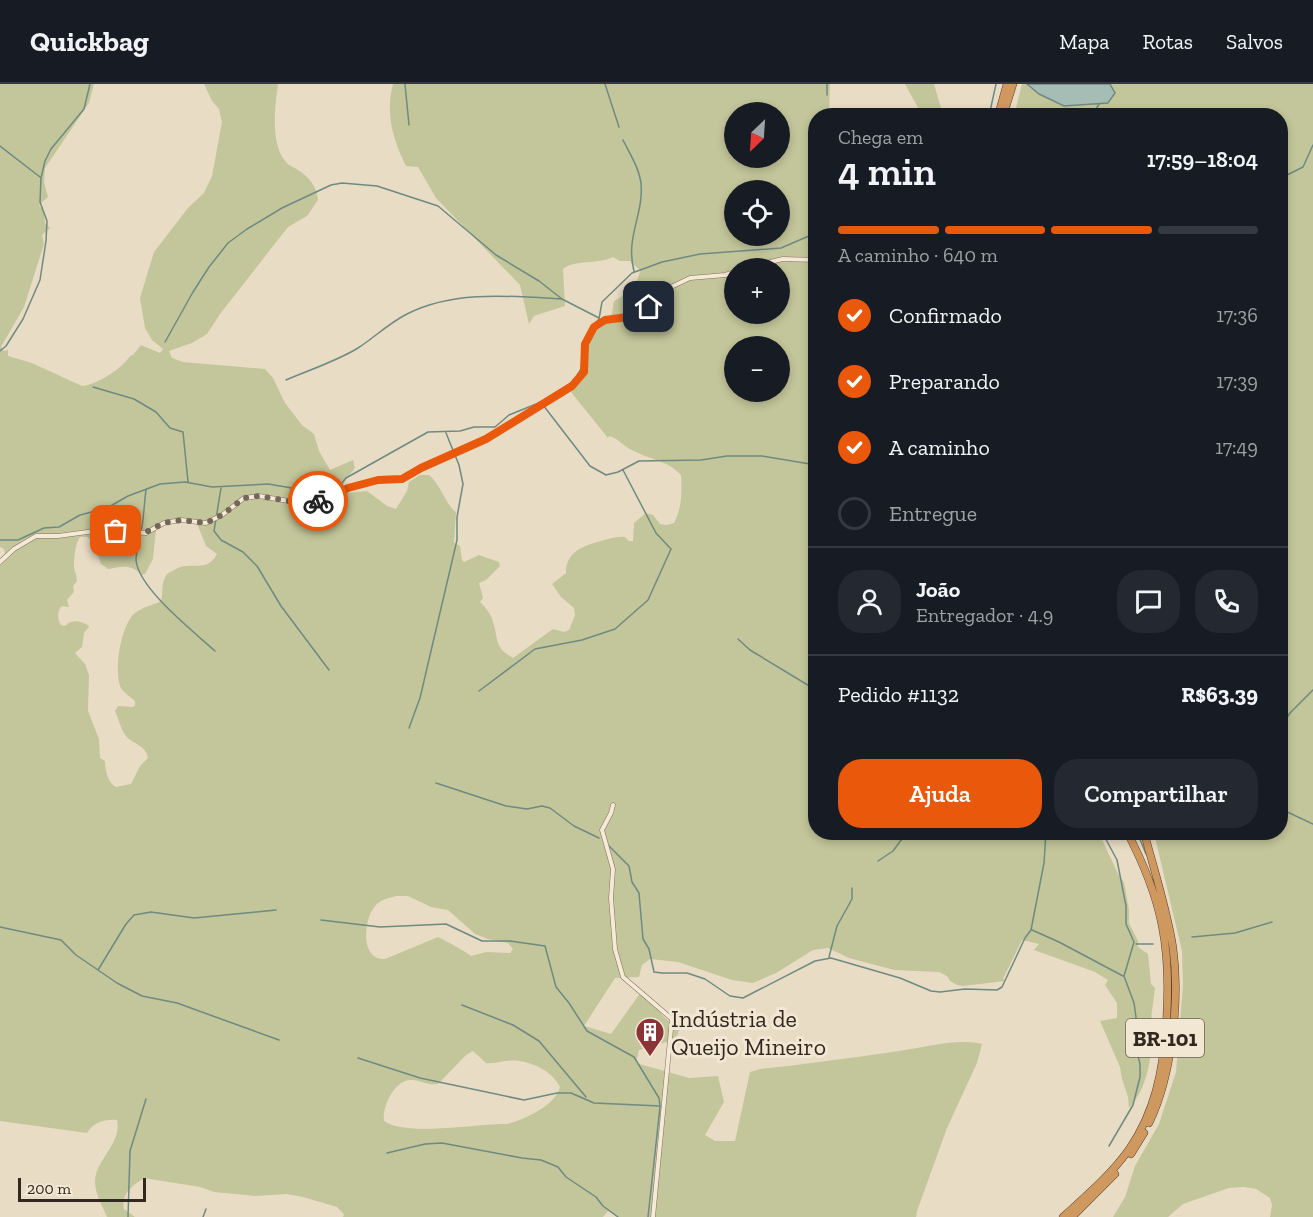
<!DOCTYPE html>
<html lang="pt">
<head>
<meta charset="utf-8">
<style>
	body { margin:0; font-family:"Zilla Slab",serif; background:#242831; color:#f1f3f6; height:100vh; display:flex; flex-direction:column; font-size:22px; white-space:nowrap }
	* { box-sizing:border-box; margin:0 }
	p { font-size:20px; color:#9ea1a6 }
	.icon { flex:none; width:33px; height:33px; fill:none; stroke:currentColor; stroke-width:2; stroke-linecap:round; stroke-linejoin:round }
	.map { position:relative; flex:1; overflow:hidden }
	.sheet { position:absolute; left:808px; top:24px; width:480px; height:732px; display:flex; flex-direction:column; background:#171b24; border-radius:24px; box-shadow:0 3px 9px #0003 }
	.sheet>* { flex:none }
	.needle { width:39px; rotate:205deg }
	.tools { position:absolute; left:724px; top:18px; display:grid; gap:12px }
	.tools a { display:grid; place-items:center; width:66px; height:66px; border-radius:50%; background:#171b24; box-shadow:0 3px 9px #0003; font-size:30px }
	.scale { position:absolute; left:18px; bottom:15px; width:128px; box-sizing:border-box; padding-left:6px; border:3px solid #33281f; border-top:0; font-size:16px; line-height:21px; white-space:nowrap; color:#33281f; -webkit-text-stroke:4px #f1e7d3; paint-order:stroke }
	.pin { position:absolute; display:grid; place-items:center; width:51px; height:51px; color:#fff; margin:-26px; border-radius:12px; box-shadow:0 3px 9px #0006 }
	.courier { position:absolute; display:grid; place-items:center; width:60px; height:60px; margin:-30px; border:4px solid #ea580c; border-radius:50%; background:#fff; color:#222; box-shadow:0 2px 8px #0007 }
	.head em { font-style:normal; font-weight:600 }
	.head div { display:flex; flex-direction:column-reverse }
	.head { display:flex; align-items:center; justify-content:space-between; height:102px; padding:0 30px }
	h1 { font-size:39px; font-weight:600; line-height:45px }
	.bar { display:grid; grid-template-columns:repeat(4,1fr); gap:9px 6px; align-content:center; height:72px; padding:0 30px }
	.bar i { height:8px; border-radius:4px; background:#363941 }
	.bar .active { background:#ea580c }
	.bar p { grid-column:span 4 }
	.line { display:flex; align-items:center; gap:15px; padding:0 30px; border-top:2px solid #363941 }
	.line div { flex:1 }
	.round { display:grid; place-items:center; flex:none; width:63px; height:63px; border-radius:24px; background:#242831 }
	ol { padding:0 30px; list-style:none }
	li { display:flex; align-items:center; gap:18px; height:66px }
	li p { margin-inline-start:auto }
	li .icon { padding:6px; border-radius:50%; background:#ea580c; color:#fff; stroke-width:4 }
	li:last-child { color:#9ea1a6 }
	li i { width:33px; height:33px; border:3px solid #363941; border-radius:50% }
	.button { display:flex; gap:12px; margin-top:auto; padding:12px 30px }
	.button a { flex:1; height:69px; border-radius:24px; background:#ea580c; color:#fff; font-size:24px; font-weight:600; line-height:69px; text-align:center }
	.button a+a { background:#242831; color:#f1f3f6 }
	header { display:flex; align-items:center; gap:36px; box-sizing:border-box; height:84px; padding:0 30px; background:#171b24; border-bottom:2px solid #363941 }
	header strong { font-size:28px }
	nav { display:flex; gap:33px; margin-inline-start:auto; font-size:21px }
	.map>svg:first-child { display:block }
	.green { fill:#c3c69a; fill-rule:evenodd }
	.water { fill:#a6bdb5; stroke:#6e8a81; stroke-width:1.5 }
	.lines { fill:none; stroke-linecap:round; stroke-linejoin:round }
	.stream { stroke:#6e8a81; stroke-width:1.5 }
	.minor-casing { stroke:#826f5d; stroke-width:5 }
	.motorway-casing { stroke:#503e31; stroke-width:8 }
	.minor { stroke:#f5ead7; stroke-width:4 }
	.motorway { stroke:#cf985f; stroke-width:7 }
	.done { stroke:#736759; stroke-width:6; stroke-dasharray:0 10.8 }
	.route { stroke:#ea580c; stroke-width:8 }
	.labels { text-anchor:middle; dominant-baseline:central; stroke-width:6; stroke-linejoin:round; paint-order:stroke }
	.shield { fill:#f1e7d3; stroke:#6c6155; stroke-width:1.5 }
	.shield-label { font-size:22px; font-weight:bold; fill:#33281f }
	.poi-label { font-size:24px; fill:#33281f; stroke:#f1e7d3; text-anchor:start }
</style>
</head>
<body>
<header>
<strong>Quickbag</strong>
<nav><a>Mapa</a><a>Rotas</a><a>Salvos</a></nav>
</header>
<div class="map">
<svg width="1313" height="1133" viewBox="0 0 1313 1133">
	<rect width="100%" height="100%" fill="#e9dcc5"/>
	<path class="green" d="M0 0H94L89 19 45 84 44 98 48 113 39 121 44 127 45 139 50 144 42 151 44 160 24 223 1 263 4 267 8 266V272L32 279 82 302C96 301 122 285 130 272L133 271 141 261 160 269 163 265 152 256 145 244 140 214 154 168 188 124 204 109 212 92 222 38 219 25 212 17 204 0H278C275 22 270 60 286 78 289 82 294 83 298 86 309 93 317 102 318 116L307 132 288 143 220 230 207 250 192 259 169 267 172 274 183 278 265 285 273 294 285 319 302 341 314 350 319 367 330 386 353 376 355 384 339 404 345 409 367 407 387 422 396 425 407 407 409 398 420 391H429C441 401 447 423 456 428L454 459 460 462 462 476 464 478 479 471 499 478 500 482 486 496 479 499 483 514 480 518C486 524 491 530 493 538 499 557 494 563 513 574L553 545 564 548 569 546 575 531 574 524 561 513 552 500 566 489C566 469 580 463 597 458 607 456 615 452 625 453L629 457H633L634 439 646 429 653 431 660 440 667 441 674 439C682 424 682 408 681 391 666 375 649 376 630 365 622 361 618 354 609 352L608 354 571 308 584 282 587 266 594 248 598 242 611 234 614 217C625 212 639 199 640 186L630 177H620L613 173C598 181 575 175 563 185L565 222 534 232 529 240 520 201 436 114 418 83 406 82C393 56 385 29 393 0H830L829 31 816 32V748L1099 749 1119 792 1124 798 1129 826V839L1138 857V863L1148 870 1151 900 1155 904C1154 912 1153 919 1152 927 1150 933 1154 940 1153 946 1152 972 1147 1006 1129 1024L1128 1013 1122 995 1120 983 1100 937 1117 934V919L1105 901 1108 896 1095 888 1034 866 1039 860 1022 856 1003 895 1005 897 963 902 957 901 950 897 947 892 939 888 894 886 849 874 828 864 813 866 776 889 753 899 732 896 678 878 650 875 642 881 639 893 615 894 584 942 611 950 641 908H644L664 933 679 946 676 955 639 966 636 979 689 994 718 992 724 1018 705 1051 715 1057H735L750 988 760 985C806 980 852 974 899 967 924 964 956 954 982 960L977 979 947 1044 917 1127 916 1133H618L608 1127 603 1133H343L344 1130 337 1123 303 1113 287 1110 256 1112 214 1108 200 1103 144 1094C132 1102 121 1109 124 1125L135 1133H107C102 1121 95 1110 95 1097 96 1075 122 1060 117 1036 106 1035 93 1038 87 1049L0 1037V481L5 469 4 465 0 463ZM735 28H780V74H735ZM735 106H780V152H735ZM735 184H780V230H735ZM735 262H780V308H735ZM167 437 193 438 198 442 206 462 217 470C209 485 199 481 186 482 179 482 173 487 167 490 160 501 164 506 161 517 153 521 143 523 135 529 121 540 113 588 121 604 124 609 131 613 135 617V621L133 623 118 622 115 627C119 635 121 648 128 654 136 661 146 662 148 674L140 682 131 700 116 703C108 699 105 686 105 677L100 674 99 655 88 627 89 591 85 580 75 569 82 563 84 549 89 543 88 541C79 537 72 535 65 542L61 541C57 536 57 526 62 522L69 523 67 516 74 508 73 502 77 497C77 491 75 489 74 483 74 474 75 460 80 453H87L93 457 101 480 108 485C121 483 130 479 142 491L145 490 153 475 156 446ZM396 812H408L431 823 448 826 475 850 488 855 508 859 513 865 510 869 486 868 471 872C467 868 444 856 438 853L385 875C359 877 363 831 378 819 383 815 389 814 396 812ZM473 967 486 979C493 980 498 978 505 977 526 974 551 985 560 1003 556 1021 524 1036 507 1040 479 1039 406 1053 384 1037 382 1023 394 997 410 996 419 995 428 1002 438 1000L466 971Z
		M905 0H934L943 31H922Z
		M1022 0H1027L1030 4 1098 20 1109 19 1115 9 1110 0H1313V1133H1270L1272 1121 1270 1114 1256 1105 1243 1103 1229 1104 1183 1120 1168 1133H1113L1125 1113 1135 1082 1159 1040 1176 988 1183 901 1182 867 1154 749 1281 748V32H1014Z"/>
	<path class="water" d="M1027 0H1110L1115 9 1108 19 1064 22 1039 10Z"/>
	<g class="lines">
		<path class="stream" d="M405 0 409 41
			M605 0 619 43
			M827 0V11
			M989 32 996 0
			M1092 32 1099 20
			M623 56C630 70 639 84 641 99 644 131 625 153 634 187
			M0 62 40 93
			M1281 94 1303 83 1313 61
			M165 258 193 208 209 183 228 159 247 145 282 124 331 101 342 99 377 102 438 122 496 171 539 197 562 215 599 234
			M0 267 6 262 23 235 40 196 46 157 47 137 40 118 41 94 45 77 51 65 84 25 90 0
			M286 296C307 287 339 276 358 264 375 253 389 239 407 230 453 206 512 212 562 215
			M93 303 134 315 156 328 170 344 183 348 188 398
			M543 321 590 382 606 391 618 388 639 377 701 376 727 372H762L816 381
			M221 404 214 447 221 456 243 468 257 482 281 522 329 586
			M146 406C144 420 144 434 141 448 140 457 136 467 136 476 138 504 194 548 215 567
			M0 456H18L44 444 59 443 80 431 107 424 128 412 160 400 185 398 212 403 268 400 292 404 313 413 326 412 336 407 346 394 428 348 460 347 474 343H495L509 331 541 318 573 298 581 285 585 255 591 244 599 235 602 218 632 189 662 178 700 170 781 164 816 149
			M738 555 750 566 816 606
			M479 607 535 565 582 556 615 545 648 516 671 465 656 449 623 386
			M1281 642 1290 629 1313 606
			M409 644 420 614 457 456V433L463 400 459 381 446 349
			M436 699 506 722 527 725 542 722 550 724 574 742 599 754
			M1281 725 1313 740
			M1102 748 1117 776 1126 822V840L1134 858 1124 892 1134 919 1136 933 1134 955 1140 980V993L1133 1021 1109 1062
			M1137 748 1146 770
			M608 761 629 782 632 798 639 809 643 855 649 865 654 888 662 889H687L705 895 730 912 743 914 815 877 831 874 900 894 931 907 940 908 965 905 997 906 1002 903 1025 854 1031 846 1044 779 1046 748
			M878 777 893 767 907 748
			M321 836 380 843 446 840 482 857H510L545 862 556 903 569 919 587 947 634 973 659 1014 660 1023 648 1133
			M0 843 61 856 76 871 117 899 142 912 177 919 279 956
			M1032 846 1059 858 1123 892
			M1192 853 1235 849 1272 838
			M1136 860H1153
			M829 873 837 842 852 815V804
			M98 886 126 840 134 831 151 828 194 834 276 826
			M462 921 513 941 539 957 586 1013
			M358 974 420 994 524 1016 557 1009H571L594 1019 660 1022
			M387 1069 425 1060 442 1059 522 1074 541 1076 558 1083 566 1093 596 1113 603 1122 618 1133
			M128 1133 130 1067 146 1015
			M203 1133 206 1125"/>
		<g class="minor-casing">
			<path id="minor" d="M744 184 783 175 816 176
				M0 478 14 465 36 452H58L102 446 146 449 164 439 181 436 206 439 222 431 244 414 259 412 300 419 324 416 349 404 378 396 402 395 421 384 486 355 572 302 584 288 586 260 594 243 605 236 628 233 649 223 671 203 690 194 725 191 735 188
				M613 721 611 729 602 746 613 785 611 814 615 865 623 893 672 935 653 1133"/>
		</g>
		<g class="motorway-casing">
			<path id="motorway" d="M998 32 1007 0
				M1003 32 1013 0
				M1144 748C1154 786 1167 825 1173 864 1180 915 1172 992 1149 1039
				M1131 1070 1144 1049
				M1063 1133C1086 1112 1112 1090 1130 1064 1155 1027 1163 987 1166 943 1172 867 1163 816 1127 748
				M1072 1133 1115 1090"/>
		</g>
		<use href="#minor" class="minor"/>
		<use href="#motorway" class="motorway"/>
	</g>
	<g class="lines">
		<path class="done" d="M116 447 146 448 164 439 181 436 206 439 222 431 244 414 259 412 300 419 318 417"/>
		<path class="route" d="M318 417 324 416 348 404 378 396 402 395 421 384 486 355 572 302 584 288 585 260 594 243 605 236 628 233 649 223"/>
	</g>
	<defs>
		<g id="building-pin" transform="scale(1.5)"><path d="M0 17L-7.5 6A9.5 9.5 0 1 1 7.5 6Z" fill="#8a3438" stroke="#f1e7d3"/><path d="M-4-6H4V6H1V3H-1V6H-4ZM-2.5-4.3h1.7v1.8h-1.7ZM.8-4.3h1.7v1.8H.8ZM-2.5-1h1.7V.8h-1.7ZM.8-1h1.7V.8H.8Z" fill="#fff"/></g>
	</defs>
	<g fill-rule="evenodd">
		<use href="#building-pin" x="650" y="948"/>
	</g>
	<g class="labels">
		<rect class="shield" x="1126" y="935" width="78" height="38" rx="4.5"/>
		<g class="shield-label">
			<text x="1165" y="954">BR-101</text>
		</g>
		<g class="poi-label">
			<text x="671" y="934">Indústria de<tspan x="671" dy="28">Queijo Mineiro</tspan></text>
		</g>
	</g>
</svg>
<div class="tools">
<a><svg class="needle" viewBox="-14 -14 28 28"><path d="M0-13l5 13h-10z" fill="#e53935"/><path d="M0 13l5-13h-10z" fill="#9ea1a6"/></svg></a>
<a><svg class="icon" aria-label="locate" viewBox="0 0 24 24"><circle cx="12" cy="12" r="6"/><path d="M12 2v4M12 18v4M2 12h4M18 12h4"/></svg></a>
<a>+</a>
<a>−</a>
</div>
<div class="scale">200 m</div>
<div class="pin" style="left:116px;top:447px;background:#ea580c"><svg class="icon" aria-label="bag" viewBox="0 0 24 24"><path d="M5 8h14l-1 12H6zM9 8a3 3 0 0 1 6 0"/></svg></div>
<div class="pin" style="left:649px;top:223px;background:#1f2937"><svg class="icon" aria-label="home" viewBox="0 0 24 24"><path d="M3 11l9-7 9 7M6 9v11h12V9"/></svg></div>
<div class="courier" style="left:318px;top:417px"><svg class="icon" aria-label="bike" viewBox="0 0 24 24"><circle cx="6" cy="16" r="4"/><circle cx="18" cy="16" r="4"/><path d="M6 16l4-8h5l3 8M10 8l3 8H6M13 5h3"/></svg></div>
<section class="sheet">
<div class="head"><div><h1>4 min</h1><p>Chega em</p></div><em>17:59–18:04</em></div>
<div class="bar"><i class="active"></i><i class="active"></i><i class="active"></i><i></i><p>A caminho · 640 m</p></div>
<ol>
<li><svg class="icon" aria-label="check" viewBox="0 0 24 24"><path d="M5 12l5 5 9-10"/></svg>Confirmado<p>17:36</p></li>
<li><svg class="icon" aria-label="check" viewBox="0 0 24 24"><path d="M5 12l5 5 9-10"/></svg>Preparando<p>17:39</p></li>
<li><svg class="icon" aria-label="check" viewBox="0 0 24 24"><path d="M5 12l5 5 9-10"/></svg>A caminho<p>17:49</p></li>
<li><i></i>Entregue</li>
</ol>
<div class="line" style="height:108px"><a class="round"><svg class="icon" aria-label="person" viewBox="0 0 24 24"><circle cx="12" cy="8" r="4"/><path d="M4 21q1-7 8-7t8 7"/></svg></a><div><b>João</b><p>Entregador · 4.9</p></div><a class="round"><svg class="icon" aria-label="chat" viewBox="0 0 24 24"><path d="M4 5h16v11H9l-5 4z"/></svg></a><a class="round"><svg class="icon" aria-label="phone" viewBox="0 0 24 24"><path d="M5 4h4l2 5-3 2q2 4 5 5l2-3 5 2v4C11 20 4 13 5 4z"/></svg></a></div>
<div class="line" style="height:78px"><div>Pedido #1132</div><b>R$63.39</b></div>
<div class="button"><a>Ajuda</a><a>Compartilhar</a></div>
</section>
</div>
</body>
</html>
